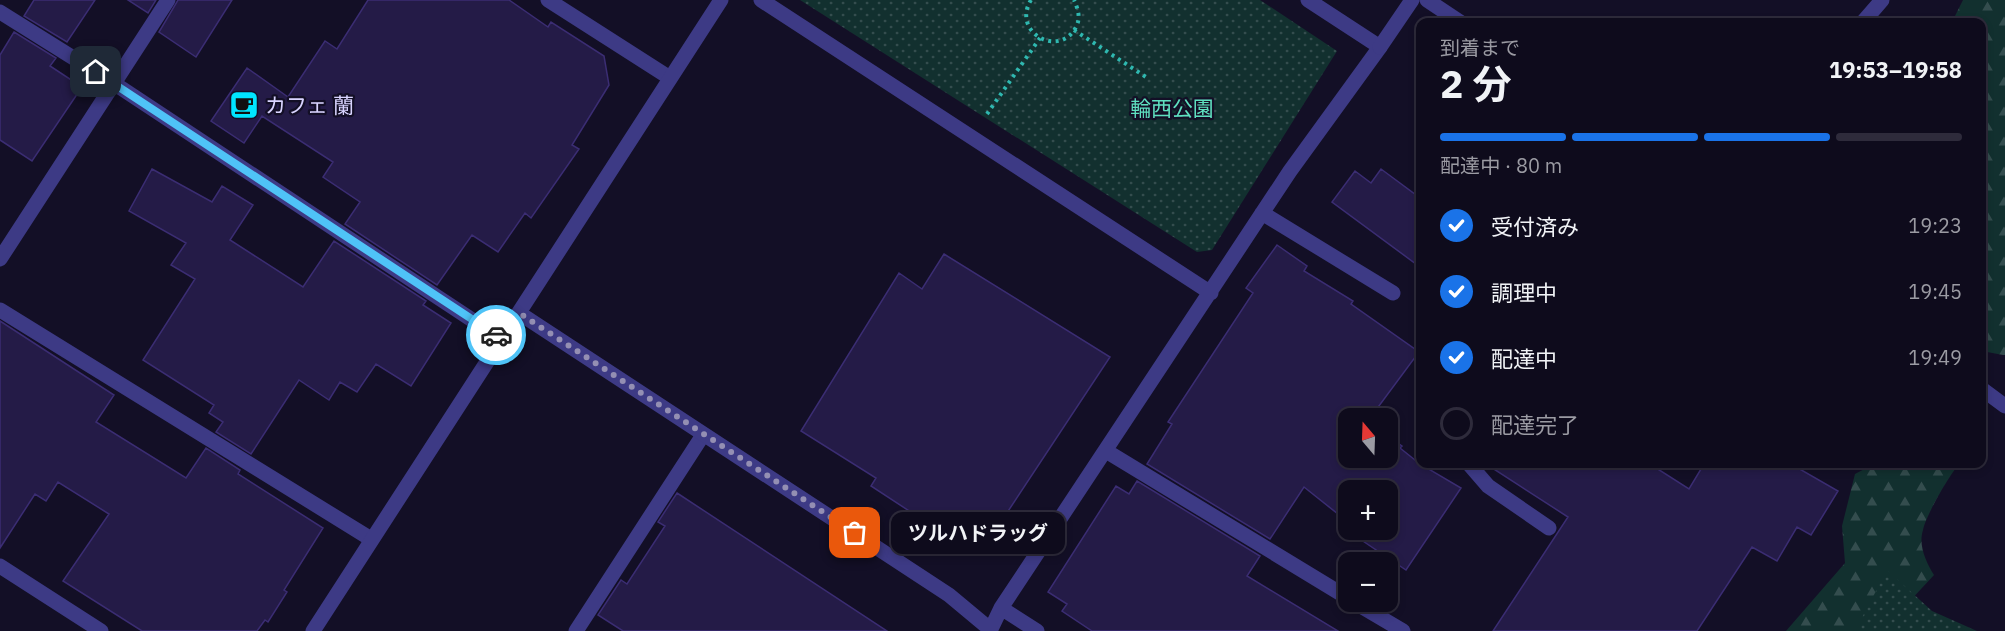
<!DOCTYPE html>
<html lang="ja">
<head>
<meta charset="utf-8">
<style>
	body { margin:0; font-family:"IBM Plex Sans","Noto Sans JP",sans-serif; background:#1c1929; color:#f1f3f6; height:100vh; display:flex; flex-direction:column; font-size:22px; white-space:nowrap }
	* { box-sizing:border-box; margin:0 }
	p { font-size:20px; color:#9b9ba3 }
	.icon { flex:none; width:33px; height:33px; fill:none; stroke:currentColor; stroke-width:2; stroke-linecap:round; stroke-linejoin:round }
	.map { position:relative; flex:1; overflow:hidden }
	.sheet { position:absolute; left:1416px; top:18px; width:570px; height:450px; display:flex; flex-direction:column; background:#0e0b1c; border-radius:12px; box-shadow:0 3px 9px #0003,0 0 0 2px #2e2b3b }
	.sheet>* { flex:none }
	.needle { width:39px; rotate:341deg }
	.tools { position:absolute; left:1338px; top:408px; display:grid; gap:12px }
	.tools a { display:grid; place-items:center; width:60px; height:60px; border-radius:12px; background:#0e0b1c; box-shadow:0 3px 9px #0003,0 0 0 2px #2e2b3b; font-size:30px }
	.pin { position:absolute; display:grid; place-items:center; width:51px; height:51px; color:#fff; margin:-26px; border-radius:12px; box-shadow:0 3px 9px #0006 }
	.courier { position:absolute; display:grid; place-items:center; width:60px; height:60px; margin:-30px; border:4px solid #4fc3f7; border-radius:50%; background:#fff; color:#222; box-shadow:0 2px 8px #0007 }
	.bubble { position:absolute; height:42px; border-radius:12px; background:#0e0b1c; box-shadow:0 3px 9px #0003,0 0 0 2px #2e2b3b; font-size:20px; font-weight:700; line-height:42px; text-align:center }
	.head em { font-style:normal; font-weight:700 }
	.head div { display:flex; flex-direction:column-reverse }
	.head { display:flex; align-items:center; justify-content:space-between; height:102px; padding:0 24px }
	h1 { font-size:39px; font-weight:700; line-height:45px }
	.bar { display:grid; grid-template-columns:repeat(4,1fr); gap:9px 6px; align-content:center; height:72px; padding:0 24px }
	.bar i { height:8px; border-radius:4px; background:#2e2b3b }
	.bar .on { background:#1a73e8 }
	.bar p { grid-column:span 4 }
	ol { padding:0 24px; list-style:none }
	li { display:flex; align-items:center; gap:18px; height:66px }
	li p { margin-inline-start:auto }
	li .icon { padding:6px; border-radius:50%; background:#1a73e8; color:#fff; stroke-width:4 }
	li:last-child { color:#9b9ba3 }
	li i { width:33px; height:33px; border:3px solid #2e2b3b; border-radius:50% }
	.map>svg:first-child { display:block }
	.forest { fill:url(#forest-firs) }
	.park { fill:url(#park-dots) }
	.building { fill:#241b47; stroke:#3b2d73; stroke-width:1.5 }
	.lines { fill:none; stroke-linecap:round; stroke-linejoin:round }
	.path { stroke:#2fb8b0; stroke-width:4; stroke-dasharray:3 4.5; stroke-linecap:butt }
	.service { stroke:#3d3a85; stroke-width:15 }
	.minor { stroke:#3d3a85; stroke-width:15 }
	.tertiary { stroke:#3d3a85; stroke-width:15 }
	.done { stroke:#948fb3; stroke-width:6; stroke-dasharray:0 10.8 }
	.route { stroke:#4fc3f7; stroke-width:8 }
	.labels { text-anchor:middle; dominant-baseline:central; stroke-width:4.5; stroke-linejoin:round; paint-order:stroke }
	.poi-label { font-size:21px; fill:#d9d4ff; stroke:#130f26; text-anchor:start }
	.park-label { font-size:21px; fill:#5fe0c0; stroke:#130f26 }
</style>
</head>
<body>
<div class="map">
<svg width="2005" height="631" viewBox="0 0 2005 631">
	<defs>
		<pattern id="forest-firs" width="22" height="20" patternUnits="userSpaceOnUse" patternTransform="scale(1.5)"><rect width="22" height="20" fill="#12302f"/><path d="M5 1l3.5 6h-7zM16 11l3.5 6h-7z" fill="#344d4e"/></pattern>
		<pattern id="park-dots" width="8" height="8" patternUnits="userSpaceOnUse" patternTransform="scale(1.5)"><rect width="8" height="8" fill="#12302f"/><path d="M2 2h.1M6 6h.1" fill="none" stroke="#344d4e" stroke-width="1.8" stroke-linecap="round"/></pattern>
	</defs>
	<rect width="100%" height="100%" fill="#130f26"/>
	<path class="forest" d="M1963 0H2005V355H2003L1982 351V22H1952Z
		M1874 464H1959C1949 476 1926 515 1923 530 1918 545 1926 562 1934 575L1895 617 1890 631H1786L1845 563 1842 526 1855 474Z"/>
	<path class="park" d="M800 0H1260L1337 51 1212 250 1197 252Z
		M1887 570 1932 611 1977 631H1855Z"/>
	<path class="building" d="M34 0H95L67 42 24 16Z
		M128 0H156L148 13Z
		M178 0H232L196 57 159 32Z
		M368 0H509L548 27 551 22 604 56 609 85 572 145 579 149 531 218 525 213 498 252 472 235 437 285 345 224 360 202 323 177 333 162 262 116 244 143 211 121 247 68 288 97 325 41 337 49Z
		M14 32 56 58 50 66 82 87 32 161 0 140V55Z
		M152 169 212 202 222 186 253 205 230 240 303 287 334 241 426 301 423 305 451 323 411 386 376 364 357 392 340 382 329 400 299 380 251 454 216 432 223 422 209 413 214 405 143 360 195 279 171 265 186 243 129 211Z
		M1381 169 1420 198V267L1332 202 1355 171 1371 183Z
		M1277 245 1307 266 1304 271 1353 301 1351 304 1419 352 1370 418H1348V458H1388V436L1402 446 1400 448 1420 464 1461 488 1406 570 1354 535 1357 530H1388V490H1348V522L1304 487 1270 539 1147 464 1172 424 1168 422 1253 293 1246 288Z
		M944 254 1110 357 985 546 982 543 975 554 871 486 876 478 801 431 899 273 922 289Z
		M0 321 114 395 96 422 186 478 206 448 240 470 238 474 323 528 284 590 287 592 268 622 265 620 257 631H142L63 581 109 514 58 482 46 501 35 494 0 548Z
		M1486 464H1650L1689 489 1704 464H1791L1838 491 1811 535 1797 527 1777 561 1752 547 1697 631H1493L1568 517Z
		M1137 481 1260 556 1247 576 1338 631H1092L1062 611 1067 604 1048 592 1116 486 1129 494Z
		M677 493 887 631H623L598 615 621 580 627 584 665 526 658 522Z"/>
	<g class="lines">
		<path class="path" d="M1031 0C1011 32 1059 59 1076 27 1081 18 1078 9 1074 0
			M1074 30 1146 77
			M987 114 1040 38"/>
		<path class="service" d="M576 631 703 435"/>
		<path class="minor" d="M548 0 670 78
			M761 0 1211 293
			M1427 0 1460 22
			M0 12 115 84 501 339
			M1863 22 1882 0
			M1262 213 1393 293
			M0 259 168 0
			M0 310 371 539
			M519 313 949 595 991 630
			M1982 389 2005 406
			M1106 451 1348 598
			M1469 464 1488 486 1549 528
			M0 566 101 631
			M1354 602 1403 631
			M1001 608 1037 631
			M990 631 1001 608 1290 171 1380 47 1308 0"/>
		<path class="tertiary" d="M1380 47 1412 0
			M313 631 721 0"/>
	</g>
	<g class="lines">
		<path class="done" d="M496 335 501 339 519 313 855 533"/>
		<path class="route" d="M96 72 496 335"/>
	</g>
	<defs>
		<g id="cafe-square" transform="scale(1.5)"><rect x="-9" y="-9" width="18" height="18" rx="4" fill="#00e5ff" stroke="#130f26"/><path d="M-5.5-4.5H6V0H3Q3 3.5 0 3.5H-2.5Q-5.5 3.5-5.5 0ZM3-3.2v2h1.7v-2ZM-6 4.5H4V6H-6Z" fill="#111"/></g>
	</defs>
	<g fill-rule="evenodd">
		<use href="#cafe-square" x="244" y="105"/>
	</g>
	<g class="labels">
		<g class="poi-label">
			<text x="265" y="105">カフェ 蘭</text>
		</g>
		<g class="park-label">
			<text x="1172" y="108">輪西公園</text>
		</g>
	</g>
</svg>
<div class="tools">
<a><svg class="needle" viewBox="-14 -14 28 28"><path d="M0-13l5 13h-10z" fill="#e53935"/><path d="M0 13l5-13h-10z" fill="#9b9ba3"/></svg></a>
<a>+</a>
<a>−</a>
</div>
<div class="pin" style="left:855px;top:533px;background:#ea580c"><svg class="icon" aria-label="bag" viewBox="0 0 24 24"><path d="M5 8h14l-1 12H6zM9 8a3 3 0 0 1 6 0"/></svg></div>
<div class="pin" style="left:96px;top:72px;background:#1f2937"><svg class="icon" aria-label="home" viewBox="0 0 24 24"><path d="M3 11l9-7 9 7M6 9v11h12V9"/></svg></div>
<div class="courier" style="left:496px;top:335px"><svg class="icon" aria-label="car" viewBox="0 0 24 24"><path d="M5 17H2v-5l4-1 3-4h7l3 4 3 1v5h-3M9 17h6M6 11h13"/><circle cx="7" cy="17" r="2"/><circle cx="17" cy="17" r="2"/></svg></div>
<div class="bubble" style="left:891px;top:512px;width:174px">ツルハドラッグ</div>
<section class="sheet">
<div class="head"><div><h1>2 分</h1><p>到着まで</p></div><em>19:53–19:58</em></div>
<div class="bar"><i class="on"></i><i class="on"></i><i class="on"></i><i></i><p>配達中 · 80 m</p></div>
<ol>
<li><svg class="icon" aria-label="check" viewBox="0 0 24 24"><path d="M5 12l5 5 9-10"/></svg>受付済み<p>19:23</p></li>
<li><svg class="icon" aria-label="check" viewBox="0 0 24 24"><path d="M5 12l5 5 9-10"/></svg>調理中<p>19:45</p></li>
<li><svg class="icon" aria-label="check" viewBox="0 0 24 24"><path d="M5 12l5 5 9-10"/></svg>配達中<p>19:49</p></li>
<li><i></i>配達完了</li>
</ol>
</section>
</div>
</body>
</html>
